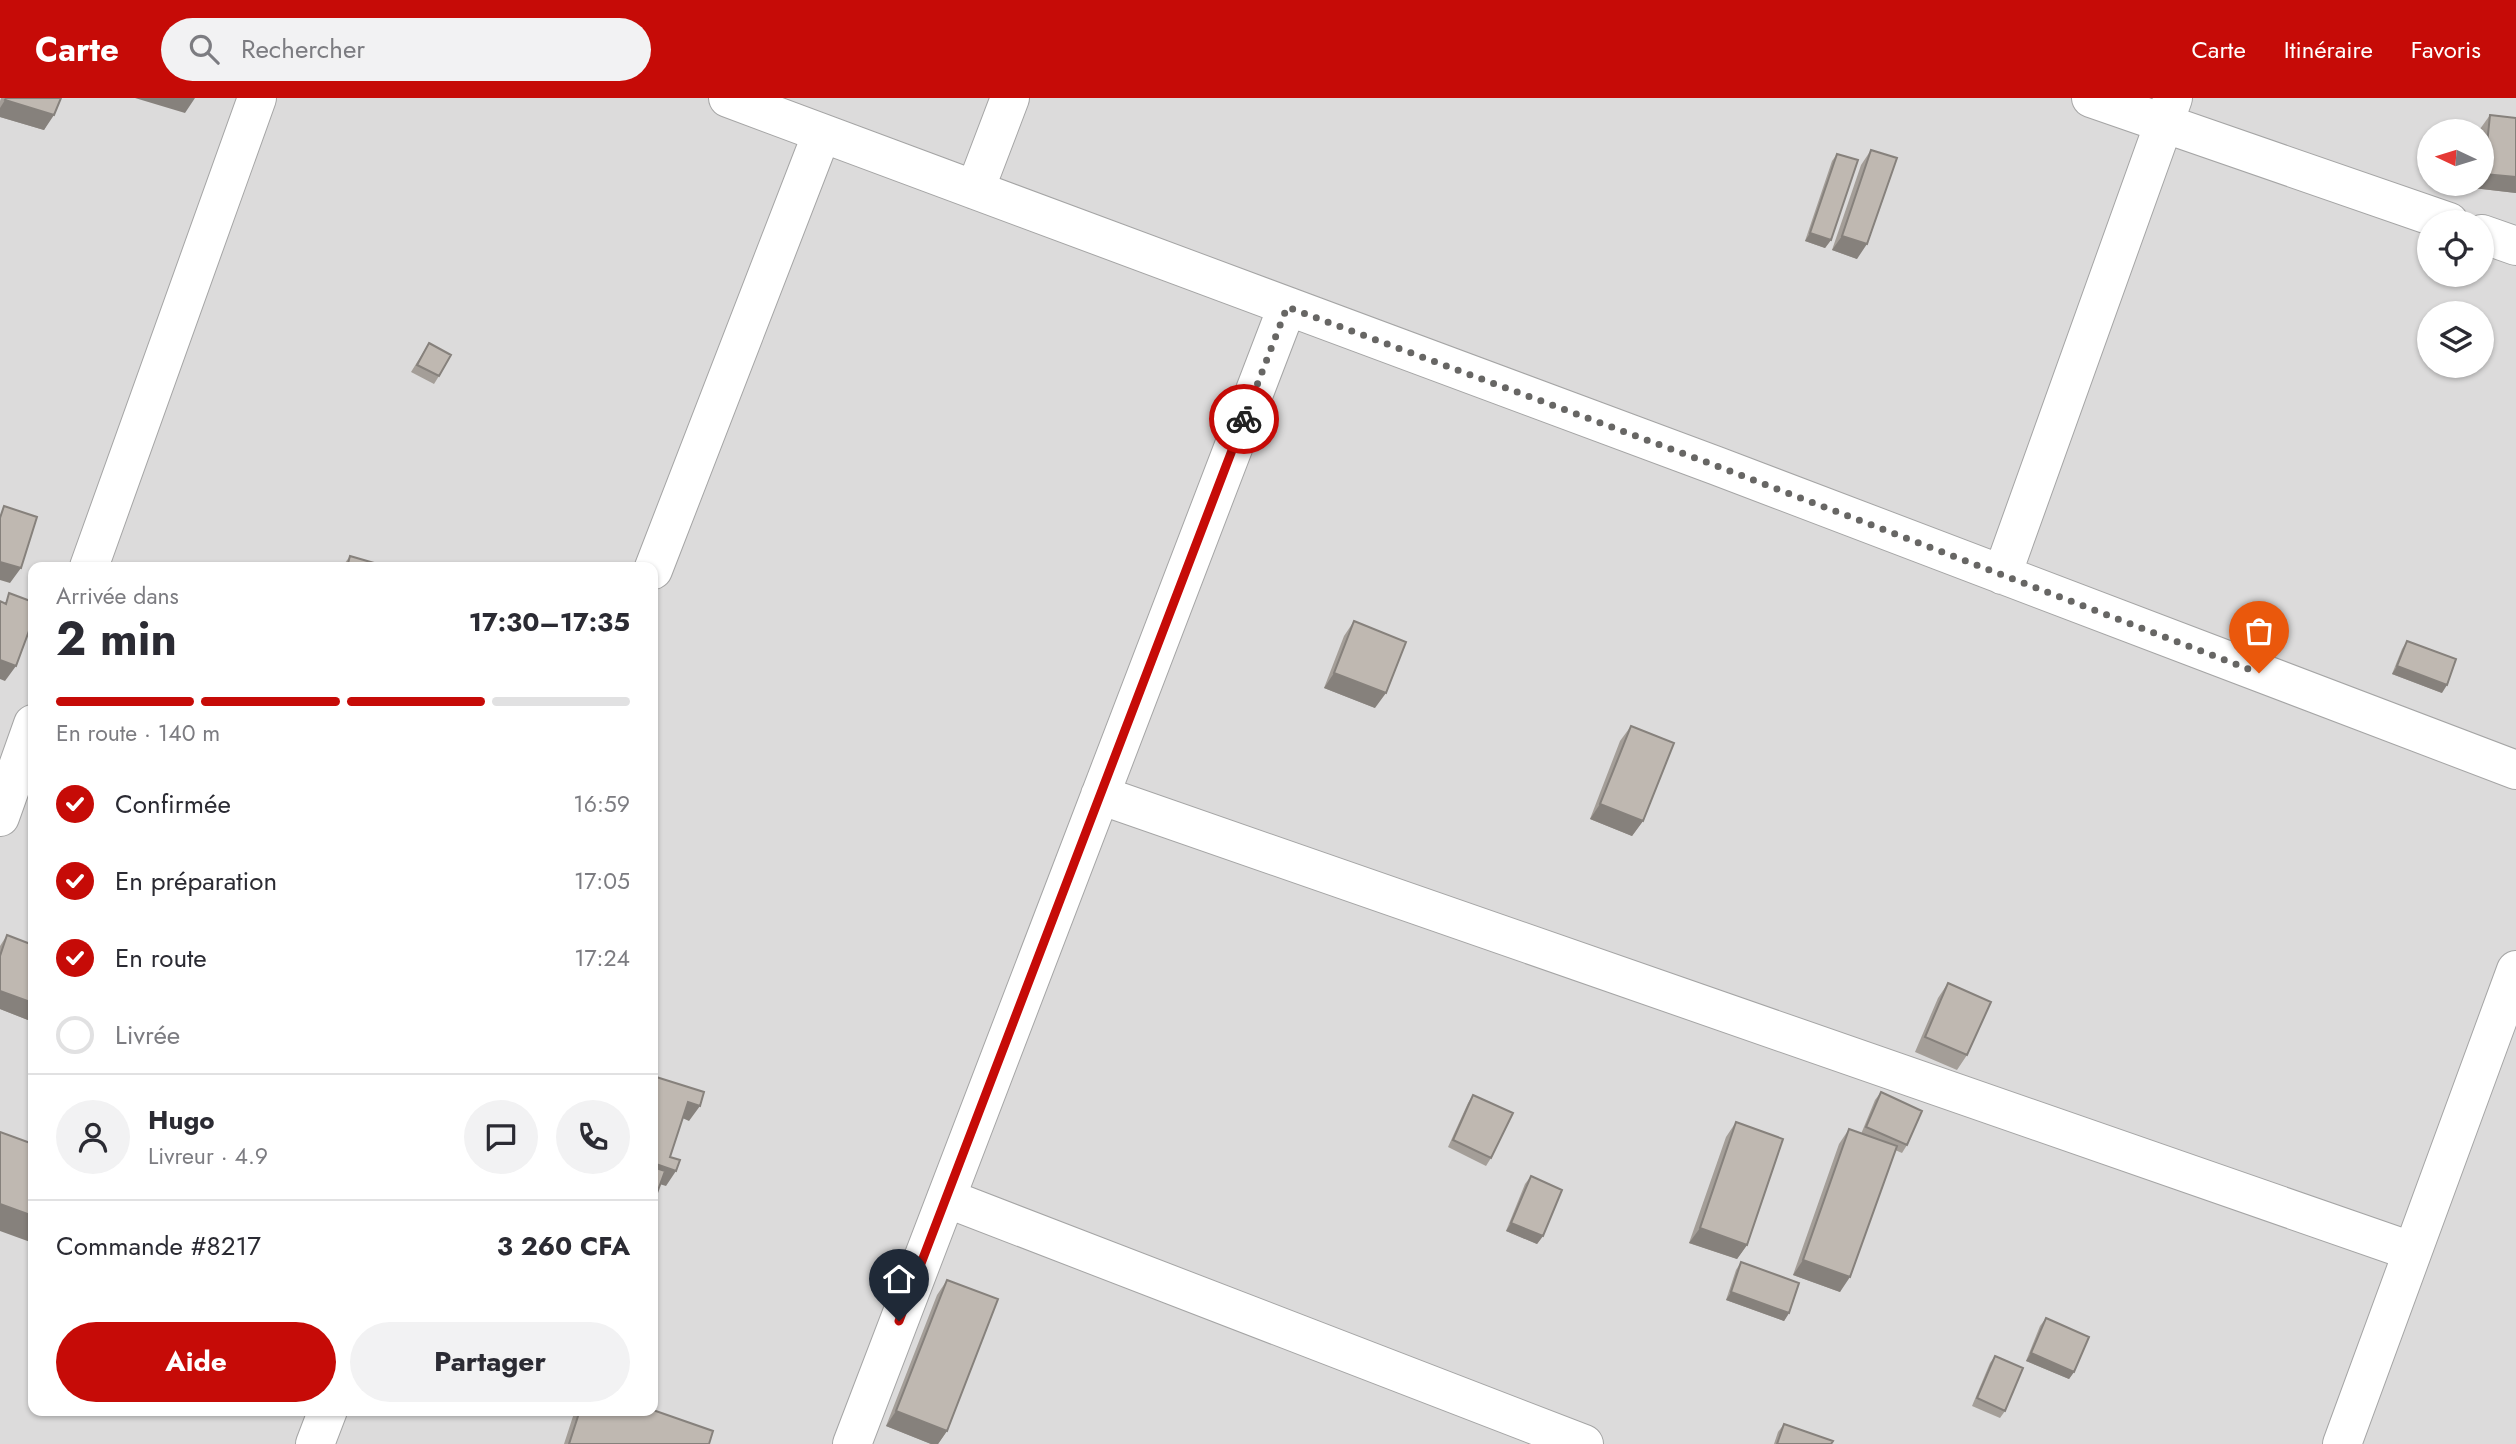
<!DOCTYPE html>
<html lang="fr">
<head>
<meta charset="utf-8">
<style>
	body { margin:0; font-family:Jost,sans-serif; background:#f2f2f3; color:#2b2b33; height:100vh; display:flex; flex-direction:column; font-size:26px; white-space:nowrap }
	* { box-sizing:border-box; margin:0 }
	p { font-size:23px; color:#7c7c81 }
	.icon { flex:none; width:38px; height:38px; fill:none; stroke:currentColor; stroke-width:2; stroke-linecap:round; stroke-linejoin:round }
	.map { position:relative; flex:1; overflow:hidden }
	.side { position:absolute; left:28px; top:464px; width:630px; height:854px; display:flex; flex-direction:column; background:#fff; border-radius:14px; box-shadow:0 2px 5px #0004 }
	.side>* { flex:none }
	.needle { width:46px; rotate:274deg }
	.controls { position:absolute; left:2417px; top:21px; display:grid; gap:14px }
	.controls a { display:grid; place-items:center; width:77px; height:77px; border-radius:50%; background:#fff; box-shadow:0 2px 5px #0004; font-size:35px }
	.pin { position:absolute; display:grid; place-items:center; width:60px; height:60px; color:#fff; margin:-72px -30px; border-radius:50% 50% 50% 0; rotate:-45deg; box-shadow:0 0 7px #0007 }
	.pin .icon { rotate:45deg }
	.courier { position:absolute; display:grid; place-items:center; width:70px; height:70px; margin:-35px; border:5px solid #c60b07; border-radius:50%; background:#fff; color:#222; box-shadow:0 2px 9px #0007 }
	.head em { font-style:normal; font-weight:700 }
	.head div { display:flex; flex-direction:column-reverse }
	.head { display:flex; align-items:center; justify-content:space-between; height:119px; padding:0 28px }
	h1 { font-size:46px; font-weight:700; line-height:52px }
	.bar { display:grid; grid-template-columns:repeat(4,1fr); gap:10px 7px; align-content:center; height:84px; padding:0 28px }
	.bar i { height:9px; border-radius:5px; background:#e1e1e2 }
	.bar .selected { background:#c60b07 }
	.bar p { grid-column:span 4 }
	.line { display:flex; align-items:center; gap:18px; padding:0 28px; border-top:2px solid #e1e1e2 }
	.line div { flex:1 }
	.round { display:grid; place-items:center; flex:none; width:74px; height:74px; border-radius:37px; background:#f2f2f3 }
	ol { padding:0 28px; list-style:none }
	li { display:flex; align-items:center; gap:21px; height:77px }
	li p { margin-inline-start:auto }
	li .icon { padding:7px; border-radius:50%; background:#c60b07; color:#fff; stroke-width:4 }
	li:last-child { color:#7c7c81 }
	li i { width:38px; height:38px; border:4px solid #e1e1e2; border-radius:50% }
	.button { display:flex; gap:14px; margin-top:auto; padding:14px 28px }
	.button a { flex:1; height:80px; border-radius:42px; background:#c60b07; color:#fff; font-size:28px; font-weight:700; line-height:80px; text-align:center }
	.button a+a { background:#f2f2f3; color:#2b2b33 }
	header { display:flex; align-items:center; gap:42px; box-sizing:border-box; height:98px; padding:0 35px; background:#c60b07; color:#fff }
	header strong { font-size:33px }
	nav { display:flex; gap:38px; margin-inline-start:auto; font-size:24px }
	.search { width:490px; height:63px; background:#f2f2f3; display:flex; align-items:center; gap:18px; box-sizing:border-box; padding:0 24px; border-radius:38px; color:#7c7c81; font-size:26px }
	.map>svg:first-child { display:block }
	.residential { fill:#dcdbdb; fill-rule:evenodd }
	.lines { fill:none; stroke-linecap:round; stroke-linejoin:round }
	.minor-casing { stroke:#a5a5a5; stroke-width:40 }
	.minor { stroke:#fff; stroke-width:38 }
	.wall { fill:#a49e98 }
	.shaded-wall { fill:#86817c }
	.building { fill:#bfb8b1; stroke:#86817c; stroke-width:2 }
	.done { stroke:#676664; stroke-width:7; stroke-dasharray:0 12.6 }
	.route { stroke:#c60b07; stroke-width:9 }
</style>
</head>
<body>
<header>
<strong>Carte</strong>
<div class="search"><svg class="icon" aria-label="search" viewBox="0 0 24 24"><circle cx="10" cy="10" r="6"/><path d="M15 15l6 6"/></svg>Rechercher</div>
<nav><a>Carte</a><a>Itinéraire</a><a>Favoris</a></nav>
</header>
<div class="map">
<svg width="2516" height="1346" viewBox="0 0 2516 1346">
	<rect width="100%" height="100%" fill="#efece5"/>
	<path class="residential" d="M0 0H2516V1346H0ZM2429 33H2482V86H2429ZM2429 124H2482V177H2429ZM2429 215H2482V268H2429ZM33 469H653V1312H33Z"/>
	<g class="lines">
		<g class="minor-casing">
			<path id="minor" d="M728 0 1717 368 2516 672
				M2091 0 2449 124
				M975 92 1010 0
				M2482 136 2516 148
				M89 469 257 0
				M653 472 822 35
				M2002 477 2173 0
				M1100 697 2411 1153
				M0 719 33 626
				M946 1100 1584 1346
				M315 1346 328 1312
				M852 1346 1287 209
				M2342 1346 2516 872"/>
		</g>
		<use href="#minor" class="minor"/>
	</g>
	<path class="wall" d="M1 0H61L44 32 0 19V3Z
		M2490 17 2516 95 2473 90 2474 86H2482V33H2479L2480 31Z
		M1871 52 1857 161 1832 152 1861 67Z
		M1837 56 1831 142 1825 150 1805 143 1832 63Z
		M429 245 439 278 434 286 411 274Z
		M350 458 388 469H342Z
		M1354 523 1375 610 1324 590 1344 538Z
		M2407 543 2442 595 2392 576 2402 551Z
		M1631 628 1643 723 1632 738 1590 721 1620 643Z
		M7 837 33 924 0 911V848Z
		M1948 885 1967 957 1957 972 1915 954 1938 900Z
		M1881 994 1907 1047 1902 1055 1895 1052 1840 1194 1793 1177 1839 1046 1849 1031 1861 1036 1875 1002Z
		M1473 997 1491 1060 1486 1068 1448 1049 1468 1005Z
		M1736 1024 1747 1147 1737 1161 1689 1145 1726 1039Z
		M1531 1078 1543 1138 1537 1146 1506 1133 1525 1086Z
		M1741 1164 1789 1215 1784 1223 1726 1202 1736 1172Z
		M947 1182V1333L938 1346H931L886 1328 937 1197Z
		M2046 1220 2074 1274 2069 1281 2026 1263 2040 1228Z
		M1995 1258 2005 1313 2000 1320 1972 1308 1990 1265Z
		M575 1312H653L709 1346H564Z
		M1784 1326 1831 1346H1774L1778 1334Z"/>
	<path class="shaded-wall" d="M135 0H195L185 15Z
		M5 2 54 17 44 32 0 19V10Z
		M2484 76 2516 79V95L2473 90 2477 86H2482V79Z
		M1810 135 1831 142 1825 150 1805 143Z
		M1842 138 1867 146 1857 161 1832 152Z
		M0 464 21 470 10 485 0 482Z
		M0 562 16 568 5 583 0 581Z
		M2397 568 2447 587 2442 595 2392 576Z
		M1334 575 1386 595 1375 610 1324 590Z
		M1600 706 1643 723 1632 738 1590 721Z
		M0 893 33 905V924L0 911Z
		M688 1004 700 1008 689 1023 678 1018Z
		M653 1065 676 1073 666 1088 653 1084Z
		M0 1106 33 1118V1145L0 1133Z
		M1511 1125 1543 1138 1537 1146 1506 1133Z
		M1700 1130 1747 1147 1737 1161 1689 1145Z
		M1803 1162 1850 1179 1840 1194 1793 1177Z
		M1731 1194 1789 1215 1784 1223 1726 1202Z
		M2031 1255 2074 1274 2069 1281 2026 1263Z
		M896 1313 947 1333 938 1346H931L886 1328Z"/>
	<path class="building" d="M6 0H61L54 17 5 2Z
		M2490 17 2516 20V79L2484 76Z
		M1871 52 1897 60 1867 146 1842 138Z
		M1837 56 1858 62 1831 142 1810 135Z
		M429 245 451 257 439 278 417 267Z
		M4 408 37 419 21 470 0 464V420Z
		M350 458 388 469H347Z
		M9 495 33 504V522L16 568 0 562V503L6 506Z
		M1354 523 1406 544 1386 595 1334 575Z
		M2407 543 2456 561 2447 587 2397 568Z
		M1631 628 1674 645 1643 723 1600 706Z
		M7 837 33 847V905L0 893V858Z
		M1948 885 1991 904 1967 957 1925 939Z
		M653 978 704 994 700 1008 688 1004 670 1059 680 1062 676 1073 653 1065Z
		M1881 994 1922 1013 1907 1047 1866 1029Z
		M1473 997 1513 1015 1491 1060 1453 1042Z
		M1736 1024 1783 1041 1747 1147 1700 1130Z
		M1849 1031 1897 1048 1850 1179 1803 1162Z
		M0 1034 33 1046V1118L0 1106Z
		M653 1069 665 1073 653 1106Z
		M1531 1078 1562 1092 1543 1138 1511 1125Z
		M1741 1164 1799 1185 1789 1215 1731 1194Z
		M947 1182 998 1201 947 1333 896 1313Z
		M2046 1220 2089 1239 2074 1274 2031 1255Z
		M1995 1258 2023 1270 2005 1313 1977 1300Z
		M580 1312H653L713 1333 709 1346H569Z
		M1784 1326 1833 1343 1831 1346H1777Z"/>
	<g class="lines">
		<path class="done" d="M1244 321 1287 209 1717 368 2259 575"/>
		<path class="route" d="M899 1223 1244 321"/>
	</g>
</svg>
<div class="controls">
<a><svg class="needle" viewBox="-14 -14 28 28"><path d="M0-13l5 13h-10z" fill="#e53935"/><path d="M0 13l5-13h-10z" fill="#7c7c81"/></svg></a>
<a><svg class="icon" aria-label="locate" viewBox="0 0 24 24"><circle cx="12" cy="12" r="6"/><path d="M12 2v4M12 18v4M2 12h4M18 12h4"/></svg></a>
<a><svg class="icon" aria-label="layers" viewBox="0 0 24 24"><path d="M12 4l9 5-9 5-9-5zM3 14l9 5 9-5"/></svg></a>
</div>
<div class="pin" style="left:2259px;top:575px;background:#ea580c"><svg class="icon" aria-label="bag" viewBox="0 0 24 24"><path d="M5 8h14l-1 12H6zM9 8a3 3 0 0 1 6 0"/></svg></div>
<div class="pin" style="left:899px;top:1223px;background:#1f2937"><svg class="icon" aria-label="home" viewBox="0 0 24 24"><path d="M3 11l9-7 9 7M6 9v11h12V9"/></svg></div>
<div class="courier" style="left:1244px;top:321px"><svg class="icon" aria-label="bike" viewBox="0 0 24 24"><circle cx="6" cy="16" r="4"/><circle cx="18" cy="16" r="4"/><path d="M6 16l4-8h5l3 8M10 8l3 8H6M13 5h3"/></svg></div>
<section class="side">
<div class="head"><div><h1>2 min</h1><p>Arrivée dans</p></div><em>17:30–17:35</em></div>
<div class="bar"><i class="selected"></i><i class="selected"></i><i class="selected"></i><i></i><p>En route · 140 m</p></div>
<ol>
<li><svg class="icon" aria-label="check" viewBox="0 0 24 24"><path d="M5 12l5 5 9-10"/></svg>Confirmée<p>16:59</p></li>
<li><svg class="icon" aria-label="check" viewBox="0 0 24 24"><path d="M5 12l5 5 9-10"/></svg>En préparation<p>17:05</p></li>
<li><svg class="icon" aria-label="check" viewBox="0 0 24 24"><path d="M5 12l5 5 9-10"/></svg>En route<p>17:24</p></li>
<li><i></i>Livrée</li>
</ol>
<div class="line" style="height:126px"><a class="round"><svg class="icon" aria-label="person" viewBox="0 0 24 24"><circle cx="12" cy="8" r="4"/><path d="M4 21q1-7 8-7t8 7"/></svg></a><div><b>Hugo</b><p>Livreur · 4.9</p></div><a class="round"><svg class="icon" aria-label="chat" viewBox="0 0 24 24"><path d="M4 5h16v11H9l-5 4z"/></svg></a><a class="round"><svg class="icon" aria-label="phone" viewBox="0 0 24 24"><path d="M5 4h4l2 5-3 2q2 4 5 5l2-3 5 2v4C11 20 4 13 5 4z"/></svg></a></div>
<div class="line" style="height:91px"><div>Commande #8217</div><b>3 260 CFA</b></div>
<div class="button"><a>Aide</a><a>Partager</a></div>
</section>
</div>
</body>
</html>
